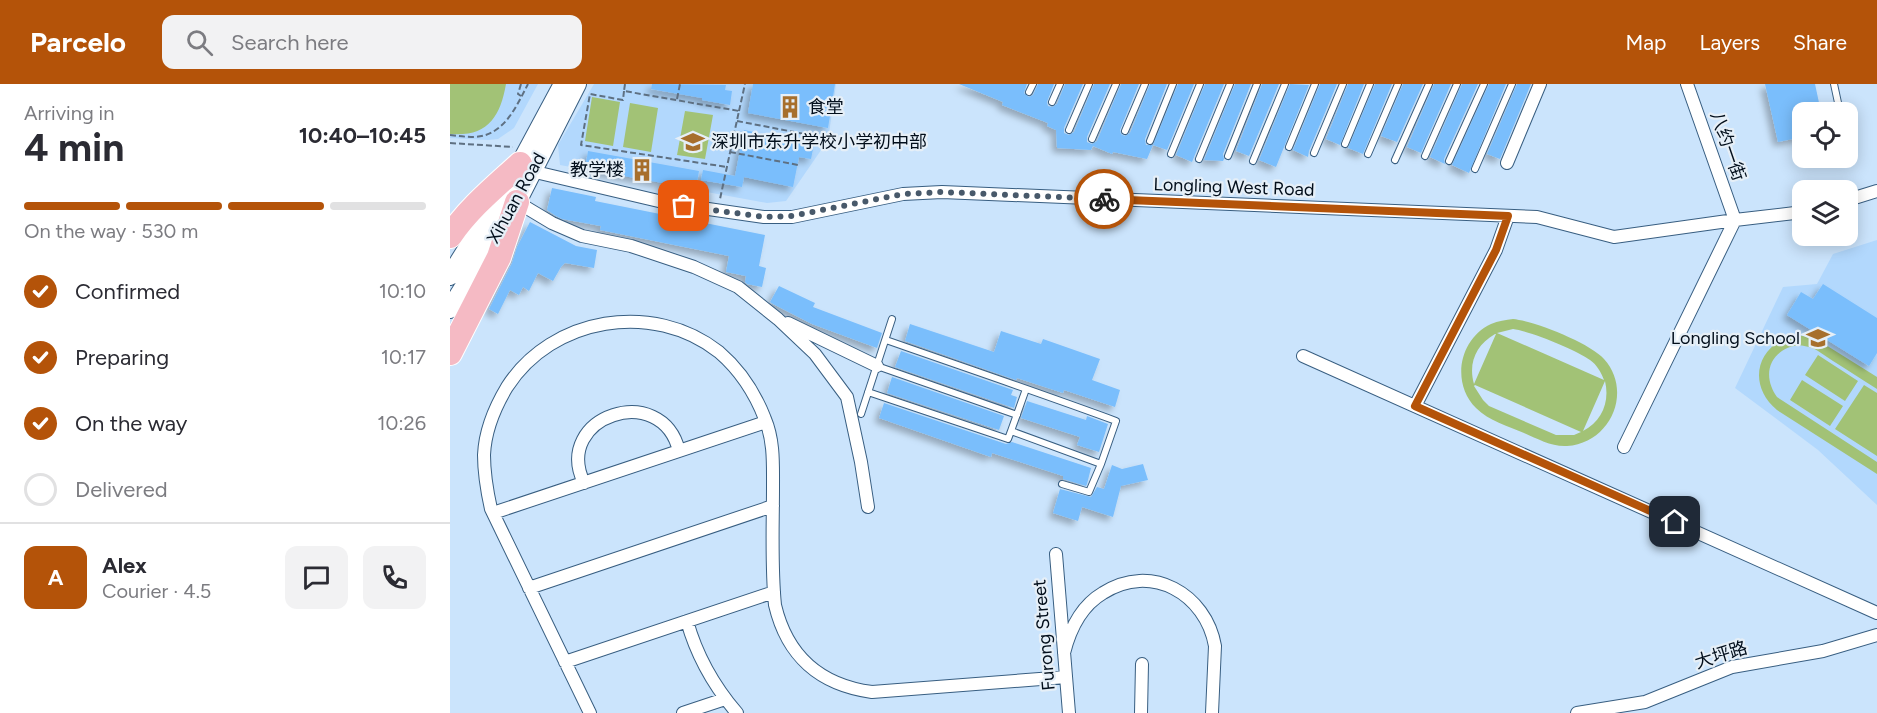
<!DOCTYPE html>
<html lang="en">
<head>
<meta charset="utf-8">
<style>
	body { margin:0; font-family:Figtree,"Noto Sans SC",sans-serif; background:#f2f2f3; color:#2b2b33; height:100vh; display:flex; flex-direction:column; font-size:22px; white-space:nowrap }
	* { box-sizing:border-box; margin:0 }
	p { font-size:20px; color:#7c7c81 }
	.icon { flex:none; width:33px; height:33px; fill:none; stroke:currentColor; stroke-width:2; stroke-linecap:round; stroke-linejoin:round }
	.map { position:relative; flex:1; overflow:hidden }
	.details { display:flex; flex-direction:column; background:#fff; width:450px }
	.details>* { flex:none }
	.controls { position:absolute; left:1342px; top:18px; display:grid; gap:12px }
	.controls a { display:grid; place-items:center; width:66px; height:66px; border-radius:12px; background:#fff; box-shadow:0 3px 15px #0003; font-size:30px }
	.pin { position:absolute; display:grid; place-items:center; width:51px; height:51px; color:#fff; margin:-26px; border-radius:12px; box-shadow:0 3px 9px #0006 }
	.courier { position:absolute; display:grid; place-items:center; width:60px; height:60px; margin:-30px; border:4px solid #b45309; border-radius:50%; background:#fff; color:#222; box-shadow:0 2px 8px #0007 }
	.head em { font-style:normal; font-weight:700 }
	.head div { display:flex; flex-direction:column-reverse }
	.head { display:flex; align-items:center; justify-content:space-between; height:102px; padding:0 24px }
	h1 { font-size:39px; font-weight:700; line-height:45px }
	.bar { display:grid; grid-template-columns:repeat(4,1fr); gap:9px 6px; align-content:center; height:72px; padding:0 24px }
	.bar i { height:8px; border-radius:4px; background:#e1e1e2 }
	.bar .active { background:#b45309 }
	.bar p { grid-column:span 4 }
	.line { display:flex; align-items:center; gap:15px; padding:0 24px; border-top:2px solid #e1e1e2 }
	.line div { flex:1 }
	.round { display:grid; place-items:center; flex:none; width:63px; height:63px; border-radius:12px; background:#f2f2f3 }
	ol { padding:0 24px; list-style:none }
	li { display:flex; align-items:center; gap:18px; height:66px }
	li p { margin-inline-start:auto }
	li .icon { padding:6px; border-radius:50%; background:#b45309; color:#fff; stroke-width:4 }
	li:last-child { color:#7c7c81 }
	li i { width:33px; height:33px; border:3px solid #e1e1e2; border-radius:50% }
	header { display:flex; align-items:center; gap:36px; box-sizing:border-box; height:84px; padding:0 30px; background:#b45309; color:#fff }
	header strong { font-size:28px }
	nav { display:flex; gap:33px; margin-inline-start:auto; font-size:21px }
	.search { width:420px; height:54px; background:#f2f2f3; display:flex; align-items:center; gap:15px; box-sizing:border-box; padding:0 21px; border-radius:12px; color:#7c7c81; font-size:22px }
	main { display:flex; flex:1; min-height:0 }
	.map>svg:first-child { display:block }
	.built { fill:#b2d8fd }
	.green { fill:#a2c276; fill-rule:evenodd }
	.building { fill:#7abefc; filter:url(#shadow) }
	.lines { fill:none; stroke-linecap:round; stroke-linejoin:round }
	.lane-casing { stroke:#385e81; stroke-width:8 }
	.street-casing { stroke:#385e81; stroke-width:14 }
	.secondary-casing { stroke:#385e81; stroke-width:20 }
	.highway-casing { stroke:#fff; stroke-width:26 }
	.path { stroke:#5e7082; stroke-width:2; stroke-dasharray:6 3; stroke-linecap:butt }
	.lane { stroke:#fff; stroke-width:6 }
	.street { stroke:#fff; stroke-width:12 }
	.secondary { stroke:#fff; stroke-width:18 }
	.highway { stroke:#f5bac4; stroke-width:24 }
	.done { stroke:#48596a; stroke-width:6; stroke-dasharray:0 10.8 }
	.route { stroke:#b45309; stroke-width:8 }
	.labels { text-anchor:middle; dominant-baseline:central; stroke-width:4.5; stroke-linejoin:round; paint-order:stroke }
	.poi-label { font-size:18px; fill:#020e1b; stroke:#e6eff7; text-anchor:start }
	.street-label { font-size:18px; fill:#020e1b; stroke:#e6eff7 }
</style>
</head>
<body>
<header>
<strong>Parcelo</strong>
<div class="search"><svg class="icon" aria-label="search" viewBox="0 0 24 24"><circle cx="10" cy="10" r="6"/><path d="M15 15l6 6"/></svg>Search here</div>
<nav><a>Map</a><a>Layers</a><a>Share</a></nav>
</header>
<main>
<section class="details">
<div class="head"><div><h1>4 min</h1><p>Arriving in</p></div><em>10:40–10:45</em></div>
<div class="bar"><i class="active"></i><i class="active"></i><i class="active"></i><i></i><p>On the way · 530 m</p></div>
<ol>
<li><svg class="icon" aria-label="check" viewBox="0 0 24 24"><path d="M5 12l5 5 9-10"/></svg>Confirmed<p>10:10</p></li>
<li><svg class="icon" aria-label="check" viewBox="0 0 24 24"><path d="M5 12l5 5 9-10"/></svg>Preparing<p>10:17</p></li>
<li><svg class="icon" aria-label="check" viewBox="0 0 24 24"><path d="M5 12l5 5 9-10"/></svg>On the way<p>10:26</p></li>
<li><i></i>Delivered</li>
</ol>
<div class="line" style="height:108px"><b class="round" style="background:#b45309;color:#fff">A</b><div><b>Alex</b><p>Courier · 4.5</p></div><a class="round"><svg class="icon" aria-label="chat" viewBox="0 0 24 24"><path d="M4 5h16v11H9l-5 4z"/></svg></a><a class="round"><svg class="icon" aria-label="phone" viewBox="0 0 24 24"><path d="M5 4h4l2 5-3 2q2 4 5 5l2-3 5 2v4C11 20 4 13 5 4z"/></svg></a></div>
</section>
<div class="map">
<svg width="1427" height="629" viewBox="0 0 1427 629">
	<defs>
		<filter id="shadow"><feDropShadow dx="-4.5" dy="4.5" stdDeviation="3" flood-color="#0004"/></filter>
	</defs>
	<rect width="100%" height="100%" fill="#cbe4fc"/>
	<path class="built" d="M0 0H88L64 44 48 55 38 56 0 54Z
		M144 0H386L378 56 336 117 317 119 110 81 108 61Z
		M1427 156V421L1368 366 1285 304 1333 203 1367 200 1383 170Z"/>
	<path class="green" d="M0 0H56C50 34 37 53 0 50Z
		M142 13 170 18 163 62 135 57Z
		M180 19 208 24 201 68 173 63Z
		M235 27 263 31 255 75 227 71Z
		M1063 235C1084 237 1140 259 1154 275 1183 307 1161 359 1117 362 1102 363 1088 355 1074 349 1058 342 1039 337 1026 324 1001 299 1009 255 1041 240 1048 237 1056 236 1063 235ZM1063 245C1080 247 1127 266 1140 276 1147 281 1151 288 1154 296L1047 249ZM1045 250H1046L1024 300C1018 279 1026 261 1045 250ZM1155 297C1160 318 1152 337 1133 347ZM1024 302 1025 301 1131 348 1124 351H1106L1039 322 1033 316Z
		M1343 251 1363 253 1427 293V305C1412 296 1398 286 1383 277 1375 272 1367 265 1359 263 1345 258 1329 265 1322 278 1316 290 1320 303 1327 313L1427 378V390L1327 326C1297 301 1306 262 1343 251Z
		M1368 271 1408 297 1395 317 1355 291Z
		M1352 296 1393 322 1380 342 1340 316Z
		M1414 301 1427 309V372L1385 345Z"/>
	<path class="building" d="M202 0 276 1 275 6 282 7 280 21 252 16V14L201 5Z
		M303 0H385L378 44 298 29Z
		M509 0H577L574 9 579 13 583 11 588 0H604L597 18 598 22 602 23 607 20 615 0H633L614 44V49L619 51 624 48 644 0H660L637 53V58L642 60 647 57 671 0H689L670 46 671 50 675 52 680 49 700 0H717L695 55 696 61H703L697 75 663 68 662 70 643 62 641 66 607 64 606 46 597 42 598 39 552 21 553 18Z
		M728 0H744L717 66 703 61Z
		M755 0H774L742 78 726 71Z
		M785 0H801L773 70 774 75 773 77 754 76Z
		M812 0H829L799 72 786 67Z
		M840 0 859 1 826 83 809 76Z
		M870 0H887L859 67 858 73 843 66Z
		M898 0H914L890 61 876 55Z
		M925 0H942L913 70 898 64Z
		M953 0H973L947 58 931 52Z
		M984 0H1001L971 69 957 63Z
		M1012 0H1028L994 75 995 80 980 73Z
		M1039 0H1056L1019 89 1002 81Z
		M1067 0H1081L1050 75 1037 70Z
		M1315 0H1365L1371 28H1353V53L1328 58Z
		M294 46 364 60 361 75 349 73 343 103 294 93 292 103 251 96 253 86 285 92Z
		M138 67 249 87 246 105 135 85Z
		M102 104 146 113 145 117 315 151 309 182 316 184 312 203 297 200 295 198 296 192 276 188 279 172 150 146 151 142 112 135 106 132 97 126Z
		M80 138 126 162 147 166 144 184 115 179 111 183 103 197 88 189 79 207 73 203 69 211 60 206 48 230 39 225 62 179 67 163Z
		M1373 200 1427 234V269L1419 282 1337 231 1351 208 1363 215Z
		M329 202 365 219 363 223 432 249 427 264 362 240 323 220 320 218Z
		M460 240 544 268 551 247 591 260 593 255 650 275 642 296 670 306 665 323 614 306 613 309 567 294 566 296 455 257Z
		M451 267 563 306 561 311 567 313 564 324 445 283Z
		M442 293 554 332 549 346 437 309Z
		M577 317 636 336 637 332 658 340 649 368 627 361 630 353 571 334Z
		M434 319 556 360 562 358 641 384 637 400 636 402 613 395V392L542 369 541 373 429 334Z
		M693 380 698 396 671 402 663 433 632 423 628 437 603 429 610 405 641 413 647 403 654 405 662 381 672 385Z"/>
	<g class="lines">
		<g class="lane-casing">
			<path id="lane" d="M1384 0 1390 28
				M579 8 583 0
				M602 18 610 0
				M619 46 639 0
				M675 47 695 0
				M642 55 666 0
				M700 57 723 0
				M895 60 920 0
				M839 63 865 0
				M864 69 893 0
				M721 70 750 0
				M918 70 948 0
				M778 72 807 0
				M975 72 1007 0
				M749 75 780 0
				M945 76 979 0
				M803 77 835 0
				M999 77 1034 0
				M1025 85 1062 0
				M436 256C513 283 590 309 666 337L651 380 561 347 576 305
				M427 282 567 331
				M418 308 558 355 561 347
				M411 330 442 235
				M612 400 639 408 651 380"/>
		</g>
		<g class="street-casing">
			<path id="street" d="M1237 0 1285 136
				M1057 79 1090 0
				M76 84 81 87 217 119 314 133H342L453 110 492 108 1087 133 1164 153 1285 136 1353 128
				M1398 116 1427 107
				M67 118 102 139 132 152 181 162 244 183 288 203 328 235 365 270 397 313 411 378 418 423
				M338 239 427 282
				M853 272 1427 529
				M965 322 1046 166 1058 132
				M1174 363 1285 136
				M134 399C102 332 212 296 229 367
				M43 429 316 338
				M606 470 619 629
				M79 504 323 422
				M237 537C247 573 263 601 287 629
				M614 569C620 545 631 522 653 509 701 478 756 510 765 562L762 629
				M115 578 324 508
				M140 629 41 425C37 407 34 390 34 371 35 347 45 323 57 303 102 233 203 216 269 268 290 286 305 309 315 335 324 356 323 380 323 402 323 442 321 482 325 521 337 572 370 601 422 608L616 593
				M233 629 275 615
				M691 629 692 580
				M1127 629 1195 618 1282 583 1373 567 1427 551"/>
		</g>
		<g class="secondary-casing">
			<path id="secondary" d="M0 192 70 80 113 0
				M0 225 67 118 127 0"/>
		</g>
		<g class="highway-casing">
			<path id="highway" d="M0 152C19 124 45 103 70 80
				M0 269 49 173 67 118"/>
		</g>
		<path class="path" d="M71 0 68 10 71 12
			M175 0 174 7 289 27 270 115
			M174 7 173 16 140 10 131 61 277 83
			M227 15 230 0
			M289 27 295 0
			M287 37 365 52
			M0 51C8 52 16 53 24 53 54 52 66 23 78 0
			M0 59 63 63
			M280 68 348 81"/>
		<use href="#lane" class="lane"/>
		<use href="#street" class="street"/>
		<use href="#secondary" class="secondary"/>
		<use href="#highway" class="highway"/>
	</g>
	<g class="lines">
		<path class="done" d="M234 122 314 133 342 132 453 110 492 108 654 115"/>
		<path class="route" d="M654 115 1058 132 1046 166 965 322 1225 438"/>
	</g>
	<defs>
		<g id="building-bare" transform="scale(1.8)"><path d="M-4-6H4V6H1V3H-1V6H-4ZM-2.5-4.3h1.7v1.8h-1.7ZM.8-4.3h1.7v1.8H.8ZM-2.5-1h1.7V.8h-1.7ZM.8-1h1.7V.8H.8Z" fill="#a76f2c" stroke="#e6eff7" stroke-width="2.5" paint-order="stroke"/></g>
		<g id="school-bare" transform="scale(1.8)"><path d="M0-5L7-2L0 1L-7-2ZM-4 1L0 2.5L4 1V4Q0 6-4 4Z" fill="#a76f2c" stroke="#e6eff7" stroke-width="2.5" paint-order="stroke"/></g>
	</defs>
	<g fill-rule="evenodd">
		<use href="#building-bare" x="340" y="23"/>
		<use href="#school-bare" x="243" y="58"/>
		<use href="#building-bare" x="192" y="86"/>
		<use href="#school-bare" x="1368" y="254"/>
	</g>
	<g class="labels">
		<g class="poi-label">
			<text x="358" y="23">食堂</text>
			<text x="261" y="58">深圳市东升学校小学初中部</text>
			<text x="174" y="86" text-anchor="end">教学楼</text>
			<text x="1350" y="254" text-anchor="end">Longling School</text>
		</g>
		<g class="street-label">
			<text transform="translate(1278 62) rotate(71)">八约一街</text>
			<text transform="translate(784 103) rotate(2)">Longling West Road</text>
			<text transform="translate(66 114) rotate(-61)">Xihuan Road</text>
			<text transform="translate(594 551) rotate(-95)">Furong Street</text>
			<text transform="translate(1271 571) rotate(-17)">大坪路</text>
		</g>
	</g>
</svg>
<div class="controls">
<a><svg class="icon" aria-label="locate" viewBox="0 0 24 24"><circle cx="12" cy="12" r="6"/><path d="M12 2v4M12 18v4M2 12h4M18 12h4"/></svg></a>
<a><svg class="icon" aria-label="layers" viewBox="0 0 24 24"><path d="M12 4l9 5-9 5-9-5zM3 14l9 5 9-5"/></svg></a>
</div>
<div class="pin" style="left:234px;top:122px;background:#ea580c"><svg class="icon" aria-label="bag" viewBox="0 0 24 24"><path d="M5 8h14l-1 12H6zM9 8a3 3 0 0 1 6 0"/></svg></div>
<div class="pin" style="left:1225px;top:438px;background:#1f2937"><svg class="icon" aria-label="home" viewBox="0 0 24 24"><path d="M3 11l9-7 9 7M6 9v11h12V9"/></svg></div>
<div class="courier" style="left:654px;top:115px"><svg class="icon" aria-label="bike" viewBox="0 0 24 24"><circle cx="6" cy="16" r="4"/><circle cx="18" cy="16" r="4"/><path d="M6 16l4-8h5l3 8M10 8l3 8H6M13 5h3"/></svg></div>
</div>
</main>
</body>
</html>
